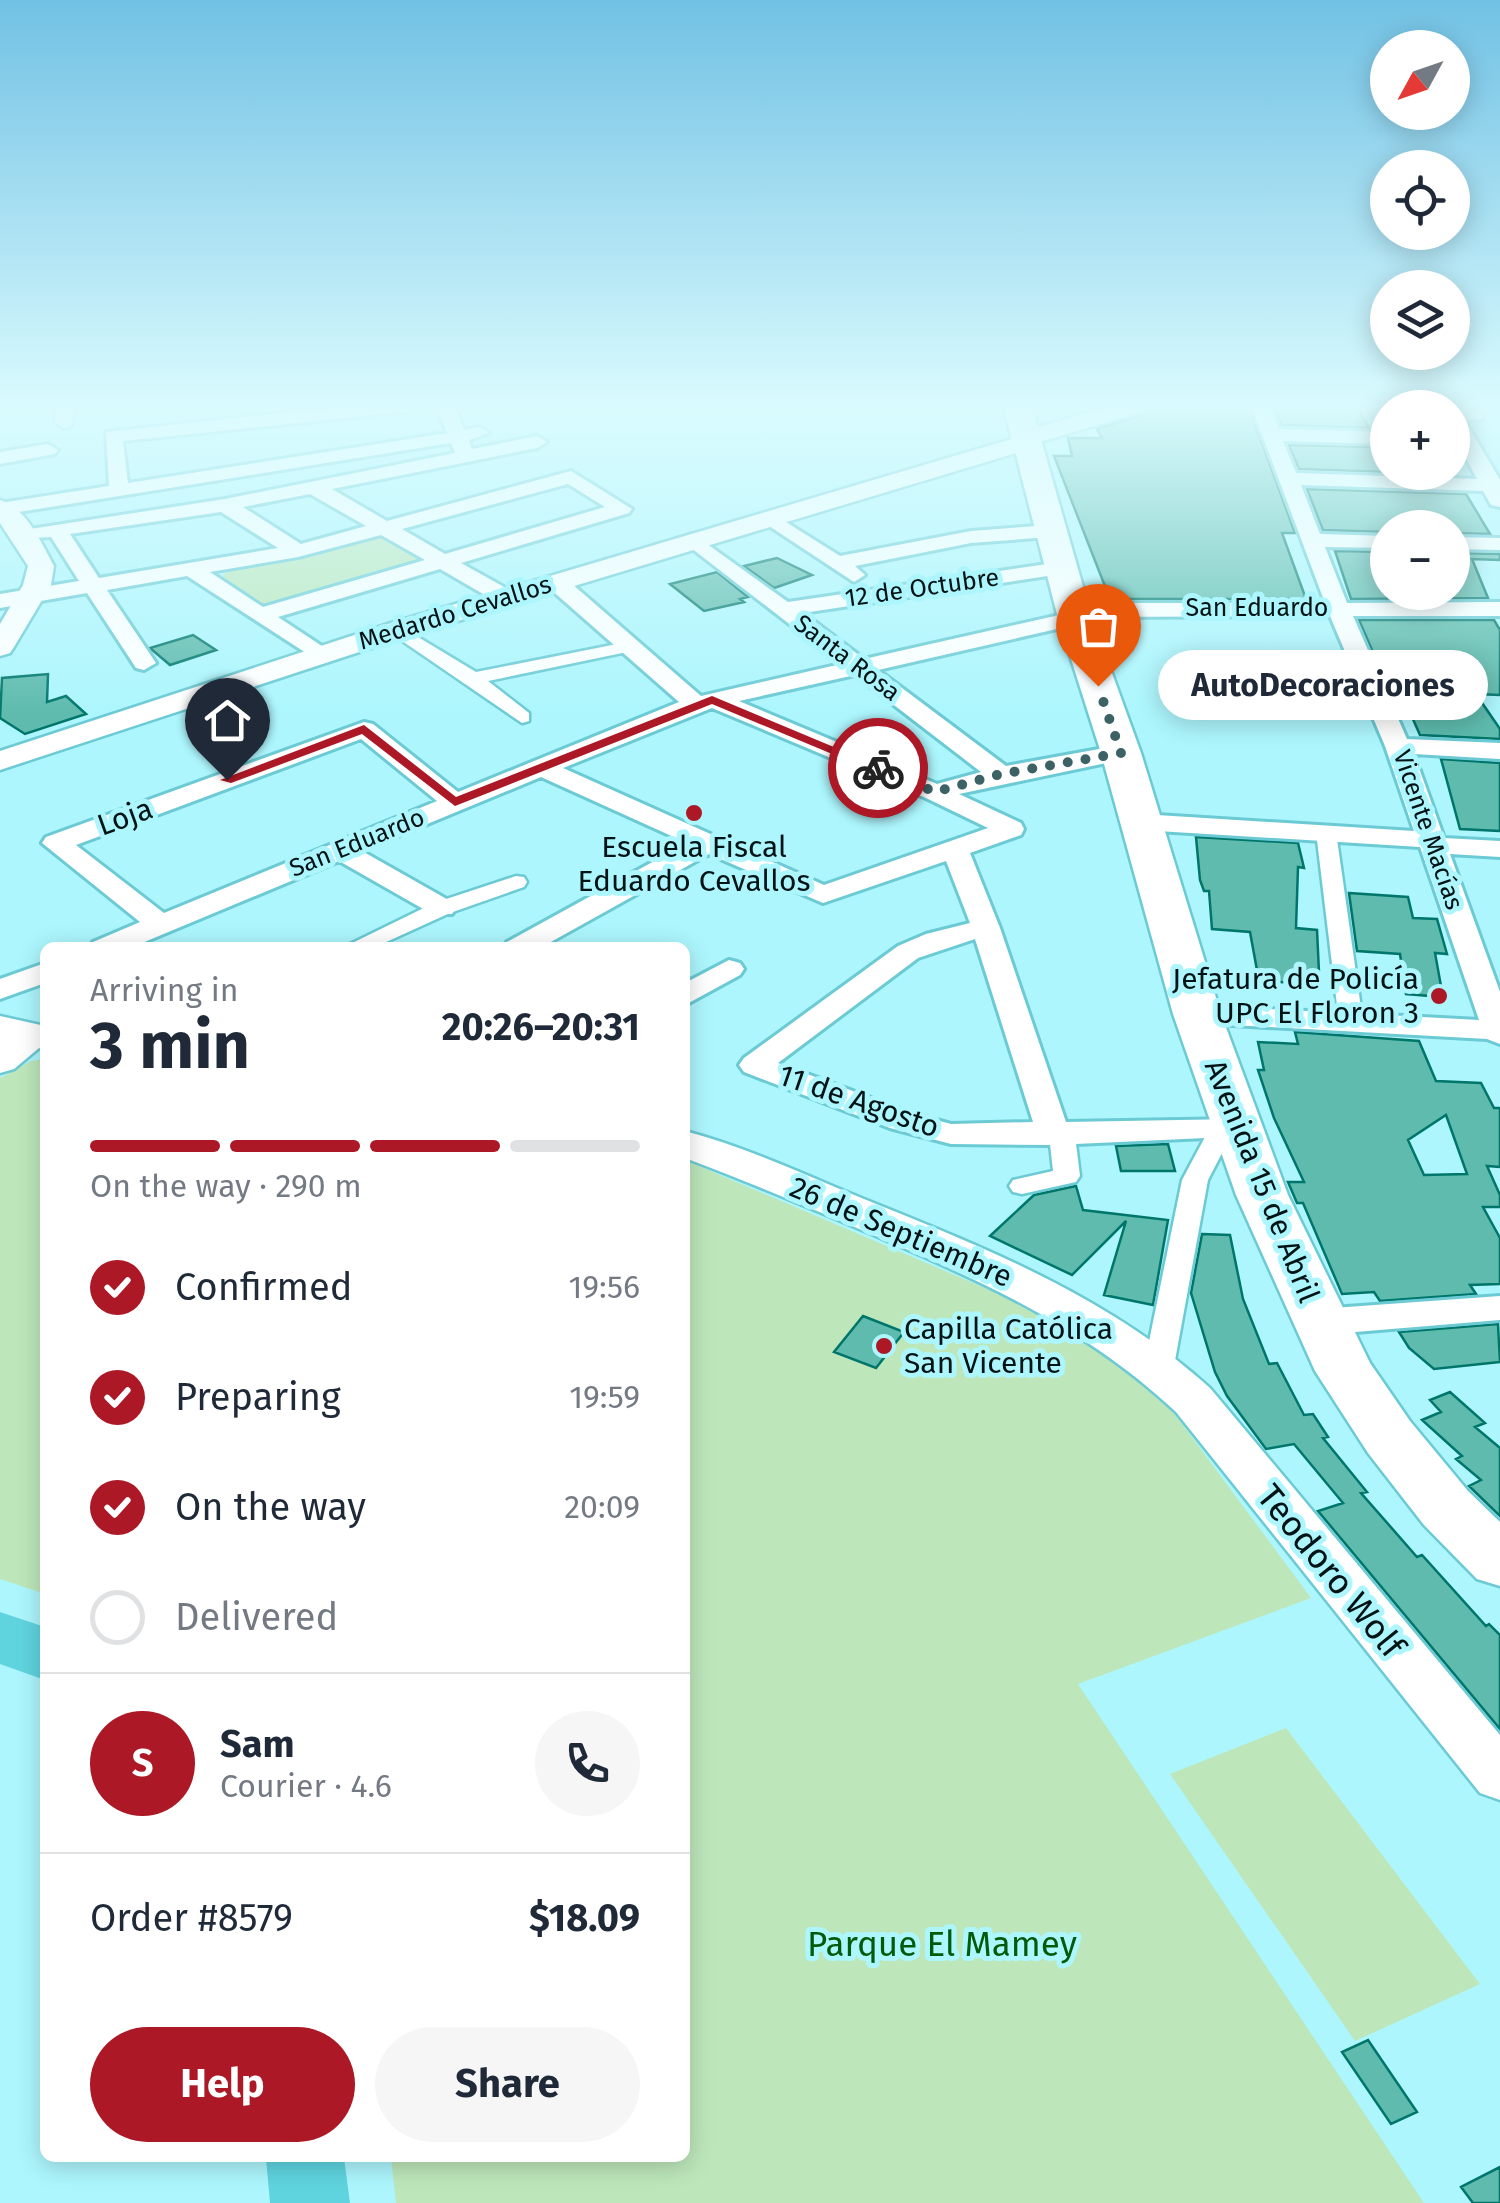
<!DOCTYPE html>
<html lang="en">
<head>
<meta charset="utf-8">
<style>
	body { margin:0; font-family:"Fira Sans",sans-serif; background:#f6f6f7; color:#1f2937; height:100vh; display:flex; flex-direction:column; font-size:38px; white-space:nowrap }
	* { box-sizing:border-box; margin:0 }
	p { font-size:32px; color:#747a83 }
	.icon { flex:none; width:55px; height:55px; fill:none; stroke:currentColor; stroke-width:2; stroke-linecap:round; stroke-linejoin:round }
	.map { position:relative; flex:1; overflow:hidden }
	.details { position:absolute; left:40px; top:942px; width:650px; height:1220px; display:flex; flex-direction:column; background:#fff; border-radius:15px; box-shadow:0 5px 25px #0003 }
	.details>* { flex:none }
	.needle { width:65px; rotate:230deg }
	.buttons { position:absolute; left:1370px; top:30px; display:grid; gap:20px }
	.buttons a { display:grid; place-items:center; width:100px; height:100px; border-radius:50%; background:#fff; box-shadow:0 5px 25px #0003; font-size:50px }
	.pin { position:absolute; display:grid; place-items:center; width:85px; height:85px; color:#fff; margin:-102px -42px; border-radius:50% 50% 50% 0; rotate:-45deg; box-shadow:0 0 10px #0007 }
	.pin .icon { rotate:45deg }
	.courier { position:absolute; display:grid; place-items:center; width:100px; height:100px; margin:-50px; border:8px solid #ac1826; border-radius:50%; background:#fff; color:#222; box-shadow:0 2px 12px #0007 }
	.bubble { position:absolute; height:70px; border-radius:35px; background:#fff; box-shadow:0 5px 25px #0003; font-size:32px; font-weight:700; line-height:70px; text-align:center }
	.head em { font-style:normal; font-weight:700 }
	.head div { display:flex; flex-direction:column-reverse }
	.head { display:flex; align-items:center; justify-content:space-between; height:170px; padding:0 50px }
	h1 { font-size:65px; font-weight:700; line-height:75px }
	.bar { display:grid; grid-template-columns:repeat(4,1fr); gap:15px 10px; align-content:center; height:120px; padding:0 50px }
	.bar i { height:12px; border-radius:8px; background:#e0e1e3 }
	.bar .on { background:#ac1826 }
	.bar p { grid-column:span 4 }
	.line { display:flex; align-items:center; gap:25px; padding:0 50px; border-top:2px solid #e0e1e3 }
	.line div { flex:1 }
	.round { display:grid; place-items:center; flex:none; width:105px; height:105px; border-radius:52px; background:#f6f6f7 }
	ol { padding:0 50px; list-style:none }
	li { display:flex; align-items:center; gap:30px; height:110px }
	li p { margin-inline-start:auto }
	li .icon { padding:10px; border-radius:50%; background:#ac1826; color:#fff; stroke-width:4 }
	li:last-child { color:#747a83 }
	li i { width:55px; height:55px; border:5px solid #e0e1e3; border-radius:50% }
	.primary-button { display:flex; gap:20px; margin-top:auto; padding:20px 50px }
	.primary-button a { flex:1; height:115px; border-radius:60px; background:#ac1826; color:#fff; font-size:40px; font-weight:700; line-height:115px; text-align:center }
	.primary-button a+a { background:#f6f6f7; color:#1f2937 }
	.map>svg:first-child { display:block }
	.green { fill:#bde7bb }
	.lines { fill:none; stroke-linecap:round; stroke-linejoin:round }
	.river { fill:#5fd4df; fill-rule:evenodd }
	.building { fill:#5ebbae; stroke:#00766b; stroke-width:2.5; fill-rule:evenodd }
	.pedestrian-casing { stroke:#6bcad4; stroke-width:5 }
	.minor-casing { stroke:#6bcad4; stroke-width:6 }
	.tertiary-casing { stroke:#6bcad4; stroke-width:5 }
	.primary-casing { stroke:#6bcad4; stroke-width:5 }
	.pedestrian { fill:#fff; fill-rule:evenodd }
	.minor { fill:#fff; fill-rule:evenodd }
	.tertiary { fill:#fff; fill-rule:evenodd }
	.primary { fill:#fff; fill-rule:evenodd }
	.route { fill:#ac1826 }
	.done { stroke:#3d6266; stroke-width:10; stroke-dasharray:0 18 }
	.poi-dot { fill:#ac1826; stroke:#adf6fd; stroke-width:4 }
	.labels { text-anchor:middle; dominant-baseline:central; stroke-width:10; stroke-linejoin:round; paint-order:stroke }
	.far-street-label { font-size:25px; fill:#011315; stroke:#adf6fd }
	.street-label { font-size:30px; fill:#011315; stroke:#adf6fd }
	.poi-label { font-size:30px; fill:#011315; stroke:#adf6fd }
	.near-street-label { font-size:35px; fill:#011315; stroke:#adf6fd }
	.near-park-label { font-size:35px; fill:#005c0a; stroke:#adf6fd }
</style>
</head>
<body>
<div class="map">
<svg width="1500" height="2203" viewBox="0 0 1500 2203">
	<rect width="100%" height="100%" fill="#adf6fd"/>
	<path class="green" d="M383 537 423 562 266 606 222 576 229 570 306 557Z
		M45 1059V1594L0 1579V1078L31 1061Z
		M685 1160 1032 1308 1108 1350 1160 1394 1311 1598 1078 1684 1424 2203H396L391 2158H685Z
		M1286 1728 1480 1984 1355 2041 1170 1774Z"/>
	<g class="lines">
		<path class="river" d="M0 1612 45 1627V1680L0 1664Z
			M266 2158H344L350 2203H270Z"/>
	</g>
	<path class="building" d="M1170 405H1248L1295 533H1282L1306 599H1110L1054 456H1072L1068 438H1102L1097 429Z
		M1273 405H1356L1369 428 1282 425Z
		M1289 445 1377 447 1388 472 1299 469Z
		M1307 489 1466 494 1490 534 1452 533V528H1388V532L1323 530Z
		M1335 551 1388 552V592H1452V553L1500 554V560L1472 559 1488 598 1351 599Z
		M777 558 812 575 774 588 744 566Z
		M717 572 748 597 740 599 744 602 704 611 670 584Z
		M1359 620H1494L1500 630V695L1476 694 1500 729V739L1420 735 1390 667 1379 666Z
		M193 635 216 650 170 665 150 648Z
		M48 674 47 702 66 696 86 714 25 734 0 718 2 678Z
		M1441 759 1500 763V831L1460 829Z
		M1196 837 1298 843 1304 868 1298 867 1296 928 1317 930 1319 972 1293 970 1296 983 1259 981 1250 932 1212 929 1209 891H1204L1200 880Z
		M1349 893 1408 897 1413 918 1437 919 1447 954 1435 953 1443 997 1406 994 1400 954 1357 951Z
		M1295 1032 1419 1041 1436 1081 1481 1083 1494 1108H1500V1167L1487 1166 1500 1195V1207H1483L1500 1238V1284L1470 1285 1476 1294 1380 1301 1374 1292 1342 1294 1303 1203H1297L1288 1182H1304L1274 1118 1258 1070H1264L1258 1042 1298 1044ZM1446 1115 1467 1174 1424 1175 1408 1140Z
		M1168 1144 1175 1171H1121L1116 1146Z
		M1076 1186 1083 1210 1168 1220 1153 1305 1104 1295 1126 1221 1072 1275 990 1236 1034 1195Z
		M1202 1234 1230 1235 1243 1299 1269 1364 1277 1363 1304 1415 1313 1414 1328 1437 1323 1438 1367 1492 1361 1493 1417 1557 1422 1555 1486 1626 1489 1624 1500 1635V1729L1318 1511 1343 1503 1294 1444 1266 1449 1227 1396 1215 1372 1191 1293Z
		M863 1316 904 1332 876 1368 834 1352Z
		M1498 1324 1500 1362 1434 1369 1409 1348 1399 1332Z
		M1450 1392 1485 1423 1475 1427 1500 1448V1516L1469 1486 1481 1480 1456 1459 1462 1456 1422 1420 1441 1412 1430 1400Z
		M1368 2040 1417 2112 1391 2124 1342 2052Z
		M1500 2167V2203H1473L1461 2187Z"/>
	<g class="lines">
		<g class="pedestrian-casing">
			<path id="pedestrian" d="M398 625 476 672 627 642 636 647 627 652 488 681 529 713V721L522 723 392 634V626Z
				M1326 826 1336 832 1363 1022 1351 1029 1339 1022 1316 832Z
				M516 876 524 877 527 882 524 887 450 913 373 948H342L434 903Z
				M1221 1122 1234 1130 1208 1180 1174 1366 1169 1373H1149L1144 1366 1182 1180 1212 1124Z
				M1062 1127 1075 1135 1080 1176 1076 1182 1022 1194 1013 1192 1009 1186 1013 1180 1053 1171 1049 1135Z"/>
		</g>
		<g class="minor-casing">
			<path id="minor" d="M57 405H75L71 426 64 428 55 422Z
				M356 405H422L413 411 123 441 128 483 447 433 436 405H454L464 430 480 427 489 433 469 440 472 449 537 436 547 442 537 448 332 489 387 521 571 471 632 509 629 513 461 563 513 592 516 597 513 602H497L440 569 278 617 328 650 332 655 320 662 187 576 107 590 156 663 144 670 136 668 87 593 0 608V594L79 581 51 537 17 539 14 535 17 531 225 499 455 453 451 443 0 515V503L109 486 106 432ZM568 484 605 507 445 554 402 529ZM310 494 366 526 301 544 243 507ZM221 512 278 548 99 578 70 534ZM381 535 425 560 263 607 210 572 298 557Z
				M1251 405H1269L1279 429 1388 432V444L1283 441 1296 473 1477 479 1452 432V410L1475 409 1484 415 1482 419 1465 421 1500 480V507L1491 505 1483 491 1301 485 1320 534 1388 536V548L1325 547 1347 603 1500 602V616H1353L1407 739 1500 743V759L1414 754 1444 838 1500 841V857L1450 854 1500 992V1044L1487 1039 1197 1023 1186 1021 1182 1014 1186 1007 1197 1005 1479 1020 1420 847 1141 830 1128 822 1141 814 1414 831 1385 746 1330 616 1085 617 1083 623 878 670 1006 766 1121 745 1130 748 1134 753 1130 758 959 794 1021 823 1024 829 1021 835 970 853 1000 928 1066 1122 1237 1119 1249 1122 1254 1129 1249 1136 1054 1145 951 1144 890 1128 744 1072 739 1065 744 1058 898 946 926 934 970 923 946 861 823 903 709 854 540 948H503L507 942 687 843 541 777 362 851 452 902 456 908 452 914H432L339 861 130 948H89L93 942 140 922 42 843 46 837 364 722 373 724 458 792 679 702 548 587 545 582 556 575 564 577 701 696 841 664 686 544 682 540 686 536 693 534 788 602 1061 562 1072 568 1061 574 803 613 864 659 1064 614 1065 605 1073 603H1325ZM855 675 981 772 937 784 739 701ZM712 708 926 798 988 828 824 885 563 768ZM361 739 437 801 164 913 76 845ZM975 939 1033 1122 951 1124 914 1114 778 1063 918 958Z
				M48 444 58 450 55 454 0 464V452Z
				M770 512 840 556 971 531 1049 525 1059 531 1049 537 971 543 855 566 865 575 854 582 763 522 760 518Z
				M1452 537 1500 538V550L1452 549Z
				M729 960 740 963 744 969 740 975 685 1005V983Z
				M45 963V983L0 999V979Z
				M1500 1296V1320L1319 1335 1306 1331 1301 1322 1306 1313 1319 1309Z"/>
		</g>
		<g class="tertiary-casing">
			<path id="tertiary" d="M1113 405H1150L1147 410 1040 442 1036 447 408 636 0 770V751L388 624 1015 438 1019 433Z
				M0 500C26 507 42 544 54 566L51 585 14 647 10 653 0 656V624L23 585 28 566 0 523Z
				M0 1016 45 1026V1050L39 1048 14 1069 0 1073Z
				M685 1131C746 1147 805 1175 864 1199 988 1249 1109 1297 1210 1388L1500 1735V1800L1480 1793 1176 1412C1092 1333 995 1287 890 1242 822 1213 754 1184 685 1158Z"/>
		</g>
		<g class="primary-casing">
			<path id="primary" d="M1003 405H1031L1092 618 1141 753 1221 1014 1288 1195 1370 1363 1410 1421 1468 1491 1500 1522V1586L1477 1579 1424 1525 1368 1453 1315 1371 1236 1195 1173 1014 1101 753 1058 618Z"/>
		</g>
		<use href="#pedestrian" class="pedestrian"/>
		<use href="#minor" class="minor"/>
		<use href="#tertiary" class="tertiary"/>
		<use href="#primary" class="primary"/>
	</g>
	<linearGradient id="sky" x2="0" y2="1"><stop stop-color="#71c1e4"/><stop offset="0.57" stop-color="#dafbfe"/><stop offset="1" stop-color="#dafbfe" stop-opacity="0"/></linearGradient>
	<rect width="1500" height="714" fill="url(#sky)"/>
	<path class="route" d="M712 696 884 768 873 771 712 704 455 806 362 734 231 783 220 780 364 725 456 797Z"/>
	<g class="lines">
		<path class="done" d="M878 768 935 792 1001 774 1121 753 1098 686"/>
	</g>
	<g class="poi-dot">
		<circle cx="694" cy="813" r="10"/>
		<circle cx="1439" cy="996" r="10"/>
		<circle cx="884" cy="1346" r="10"/>
	</g>
	<g class="labels">
		<g class="far-street-label">
			<text transform="translate(922 588) rotate(-8)">12 de Octubre</text>
			<text x="1257" y="608">San Eduardo</text>
			<text transform="translate(455 613) rotate(-17)">Medardo Cevallos</text>
			<text transform="translate(847 658) rotate(37)">Santa Rosa</text>
			<text transform="translate(1428 830) rotate(71)">Vicente Macías</text>
			<text transform="translate(357 843) rotate(-22)">San Eduardo</text>
		</g>
		<g class="street-label">
			<text transform="translate(125 817) rotate(-20)">Loja</text>
			<text transform="translate(859 1101) rotate(19)">11 de Agosto</text>
			<text transform="translate(1262 1181) rotate(68)">Avenida 15 de Abril</text>
			<text transform="translate(901 1232) rotate(23)">26 de Septiembre</text>
		</g>
		<g class="poi-label">
			<text x="694" y="847">Escuela Fiscal<tspan x="694" dy="34">Eduardo Cevallos</tspan></text>
			<text x="1419" y="979" text-anchor="end">Jefatura de Policía<tspan x="1419" dy="34">UPC El Floron 3</tspan></text>
			<text x="904" y="1329" text-anchor="start">Capilla Católica<tspan x="904" dy="34">San Vicente</tspan></text>
		</g>
		<g class="near-street-label">
			<text transform="translate(1331 1571) rotate(51)">Teodoro Wolf</text>
		</g>
		<g class="near-park-label">
			<text x="942" y="1944">Parque El Mamey</text>
		</g>
	</g>
</svg>
<div class="buttons">
<a><svg class="needle" viewBox="-14 -14 28 28"><path d="M0-13l5 13h-10z" fill="#e53935"/><path d="M0 13l5-13h-10z" fill="#747a83"/></svg></a>
<a><svg class="icon" aria-label="locate" viewBox="0 0 24 24"><circle cx="12" cy="12" r="6"/><path d="M12 2v4M12 18v4M2 12h4M18 12h4"/></svg></a>
<a><svg class="icon" aria-label="layers" viewBox="0 0 24 24"><path d="M12 4l9 5-9 5-9-5zM3 14l9 5 9-5"/></svg></a>
<a>+</a>
<a>−</a>
</div>
<div class="pin" style="left:1098px;top:686px;background:#ea580c"><svg class="icon" aria-label="bag" viewBox="0 0 24 24"><path d="M5 8h14l-1 12H6zM9 8a3 3 0 0 1 6 0"/></svg></div>
<div class="pin" style="left:227px;top:780px;background:#1f2937"><svg class="icon" aria-label="home" viewBox="0 0 24 24"><path d="M3 11l9-7 9 7M6 9v11h12V9"/></svg></div>
<div class="courier" style="left:878px;top:768px"><svg class="icon" aria-label="bike" viewBox="0 0 24 24"><circle cx="6" cy="16" r="4"/><circle cx="18" cy="16" r="4"/><path d="M6 16l4-8h5l3 8M10 8l3 8H6M13 5h3"/></svg></div>
<div class="bubble" style="left:1158px;top:650px;width:330px">AutoDecoraciones</div>
<section class="details">
<div class="head"><div><h1>3 min</h1><p>Arriving in</p></div><em>20:26–20:31</em></div>
<div class="bar"><i class="on"></i><i class="on"></i><i class="on"></i><i></i><p>On the way · 290 m</p></div>
<ol>
<li><svg class="icon" aria-label="check" viewBox="0 0 24 24"><path d="M5 12l5 5 9-10"/></svg>Confirmed<p>19:56</p></li>
<li><svg class="icon" aria-label="check" viewBox="0 0 24 24"><path d="M5 12l5 5 9-10"/></svg>Preparing<p>19:59</p></li>
<li><svg class="icon" aria-label="check" viewBox="0 0 24 24"><path d="M5 12l5 5 9-10"/></svg>On the way<p>20:09</p></li>
<li><i></i>Delivered</li>
</ol>
<div class="line" style="height:180px"><b class="round" style="background:#ac1826;color:#fff">S</b><div><b>Sam</b><p>Courier · 4.6</p></div><a class="round"><svg class="icon" aria-label="phone" viewBox="0 0 24 24"><path d="M5 4h4l2 5-3 2q2 4 5 5l2-3 5 2v4C11 20 4 13 5 4z"/></svg></a></div>
<div class="line" style="height:130px"><div>Order #8579</div><b>$18.09</b></div>
<div class="primary-button"><a>Help</a><a>Share</a></div>
</section>
</div>
</body>
</html>
